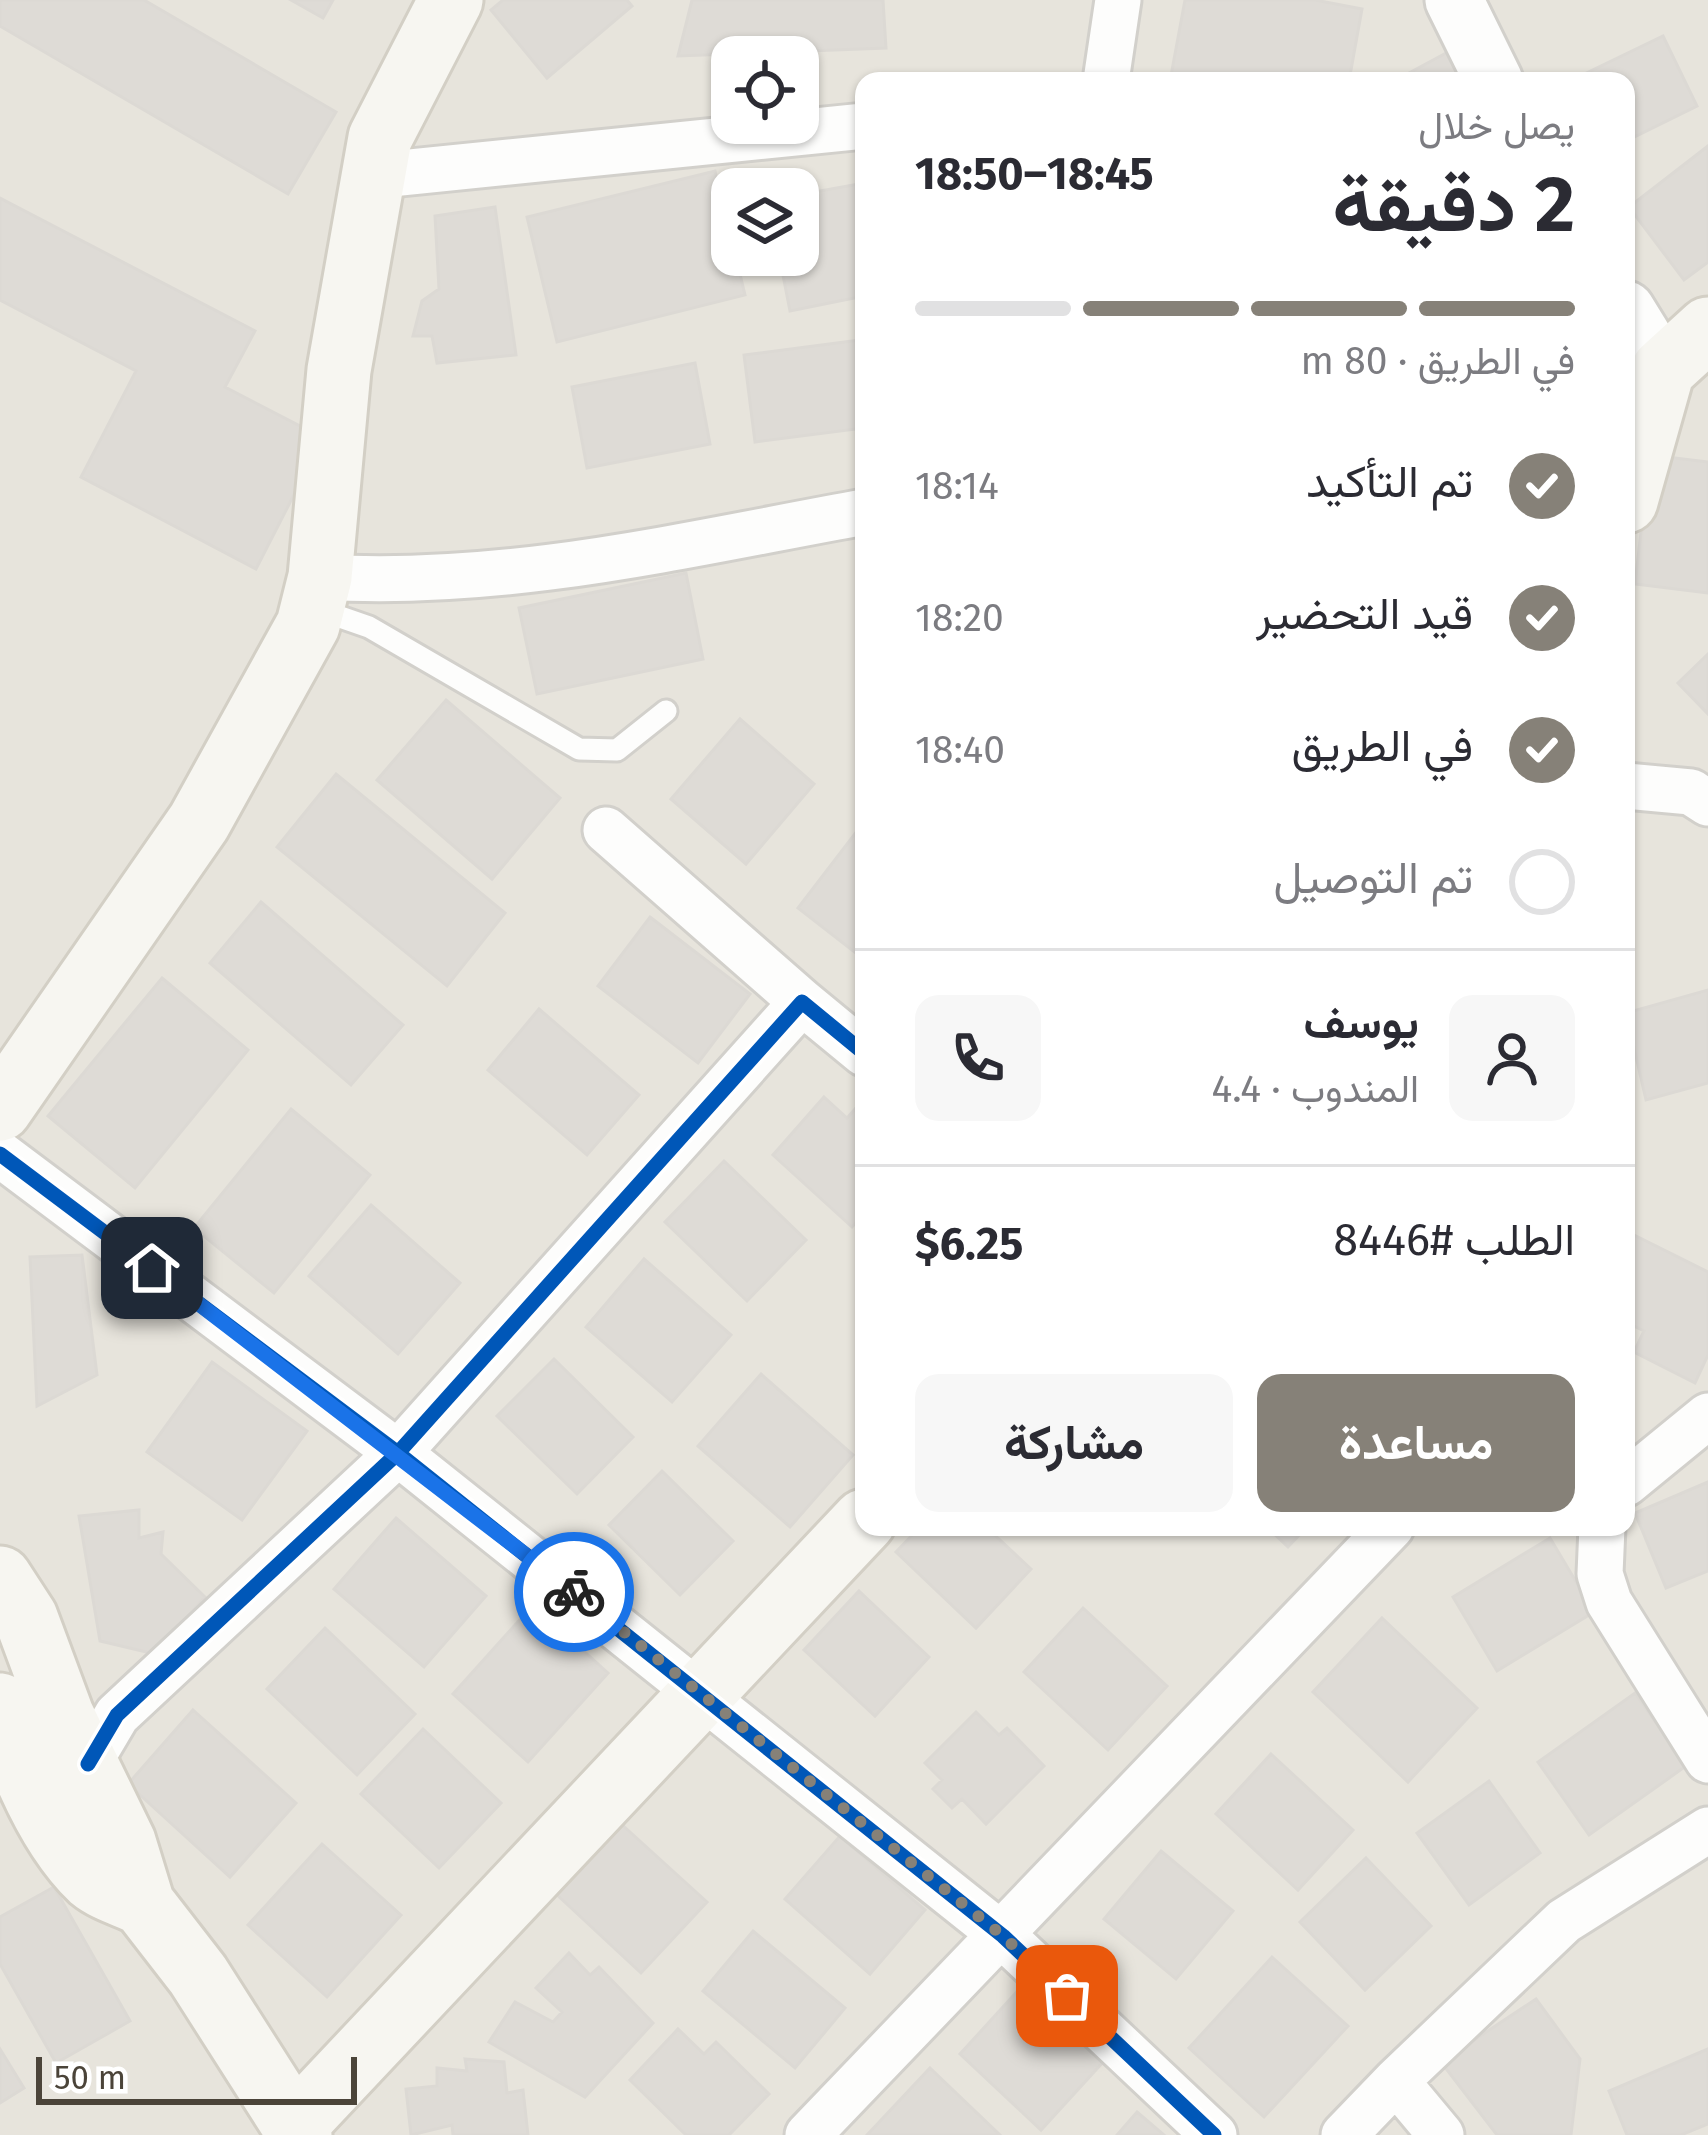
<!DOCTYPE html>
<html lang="ar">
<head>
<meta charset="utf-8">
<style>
	body { margin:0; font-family:"Fira Sans",Vazirmatn,sans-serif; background:#f7f7f7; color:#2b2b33; direction:rtl; height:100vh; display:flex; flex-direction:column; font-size:45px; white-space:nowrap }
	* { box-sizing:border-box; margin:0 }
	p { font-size:39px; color:#7c7c81 }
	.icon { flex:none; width:66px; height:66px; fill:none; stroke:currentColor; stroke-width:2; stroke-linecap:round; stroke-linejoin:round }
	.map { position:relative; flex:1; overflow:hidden; direction:ltr }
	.details { position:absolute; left:855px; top:72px; width:780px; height:1464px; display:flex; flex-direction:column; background:#fff; border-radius:24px; box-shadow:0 3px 9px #0004; direction:rtl }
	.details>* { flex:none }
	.fabs { position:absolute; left:711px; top:36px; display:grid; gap:24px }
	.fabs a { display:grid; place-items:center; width:108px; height:108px; border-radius:24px; background:#fff; box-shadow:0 3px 9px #0004; font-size:60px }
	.scale { position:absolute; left:36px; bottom:30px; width:321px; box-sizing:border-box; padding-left:12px; border:6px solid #4b4439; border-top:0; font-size:33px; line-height:42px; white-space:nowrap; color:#4b4439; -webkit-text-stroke:9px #fff; paint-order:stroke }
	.pin { position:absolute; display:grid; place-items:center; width:102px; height:102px; color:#fff; margin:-51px; border-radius:24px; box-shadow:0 6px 18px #0006 }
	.courier { position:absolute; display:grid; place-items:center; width:120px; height:120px; margin:-60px; border:9px solid #1a73e8; border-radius:50%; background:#fff; color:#222; box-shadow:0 3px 15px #0007 }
	.headline em { font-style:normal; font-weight:700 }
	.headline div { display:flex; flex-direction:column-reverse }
	.headline { display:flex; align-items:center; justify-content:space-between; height:204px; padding:0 60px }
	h1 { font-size:78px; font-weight:700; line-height:90px }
	.bar { display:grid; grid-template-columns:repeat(4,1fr); gap:18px 12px; align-content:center; height:144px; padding:0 60px }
	.bar i { height:15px; border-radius:9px; background:#e1e1e2 }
	.bar .selected { background:#868178 }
	.bar p { grid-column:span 4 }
	.line { display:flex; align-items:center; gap:30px; padding:0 60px; border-top:3px solid #e1e1e2 }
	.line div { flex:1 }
	.round { display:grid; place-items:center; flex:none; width:126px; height:126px; border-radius:24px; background:#f7f7f7 }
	ol { padding:0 60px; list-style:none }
	li { display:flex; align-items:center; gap:36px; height:132px }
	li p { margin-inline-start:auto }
	li .icon { padding:12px; border-radius:50%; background:#868178; color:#fff; stroke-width:4 }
	li:last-child { color:#7c7c81 }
	li i { width:66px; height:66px; border:6px solid #e1e1e2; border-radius:50% }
	.action { display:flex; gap:24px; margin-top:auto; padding:24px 60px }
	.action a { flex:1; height:138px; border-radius:24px; background:#868178; color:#fff; font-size:48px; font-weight:700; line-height:138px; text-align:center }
	.action a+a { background:#f7f7f7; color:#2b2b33 }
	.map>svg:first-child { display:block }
	.residential { fill:#e7e4dc; fill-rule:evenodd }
	.building { fill:#dedbd6; stroke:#dcd9d4; stroke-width:3 }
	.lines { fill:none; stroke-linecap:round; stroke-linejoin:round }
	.service-casing { stroke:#d2d0cb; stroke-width:27 }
	.minor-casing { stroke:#d2d0cb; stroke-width:51 }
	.tertiary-casing { stroke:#d2d0cb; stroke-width:63 }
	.secondary-casing { stroke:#d3cfc5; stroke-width:69 }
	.service { stroke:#fdfdfc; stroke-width:21 }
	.minor { stroke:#fdfdfc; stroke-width:45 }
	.tertiary { stroke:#fdfdfc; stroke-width:57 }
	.secondary { stroke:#f7f6f1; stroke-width:63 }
	.cycleway-casing { stroke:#fff; stroke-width:22 }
	.cycleway { stroke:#0057b8; stroke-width:15 }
	.done { stroke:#868178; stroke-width:12; stroke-dasharray:0 21.6 }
	.route { stroke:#1a73e8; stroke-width:15 }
</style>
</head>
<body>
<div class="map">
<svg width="1708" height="2135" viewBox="0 0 1708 2135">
	<rect width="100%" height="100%" fill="#f4f2ee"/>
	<path class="residential" d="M0 0H1708V2135H0ZM732 57H798V123H732ZM864 81H1626V1527H864ZM732 189H798V255H732Z"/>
	<path class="building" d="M0 0H144L336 112 288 194 0 26Z
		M291 0H333L323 18Z
		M503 0H627L632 6 547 78 491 10Z
		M692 0H883L886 48 678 56Z
		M1185 0H1315L1362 9 1349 81H1170Z
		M1663 36 1697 106 1626 141V81L1576 78Z
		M1461 45 1479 81H1394Z
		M1708 146V262L1684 280 1629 207Z
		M715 171 745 295 557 342 527 217Z
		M864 183V296L790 311 779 255H798V195Z
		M0 198 255 331 225 387 323 438 256 569 81 477 136 371 0 300Z
		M495 207 516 355 437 363 432 336H413L422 301 439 289 435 216Z
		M860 340 864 428 755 442 744 355Z
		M695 363 710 444 587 468 572 387Z
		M1650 455 1708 462V593L1635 584Z
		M686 573 703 659 537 694 519 608Z
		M1708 654V714L1678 683Z
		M446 700 560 798 492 879 377 780Z
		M740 719 814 784 746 864 671 799Z
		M336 774 505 913 447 986 277 847Z
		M864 822V954L861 957 798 908Z
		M261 902 403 1025 351 1085 210 963Z
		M650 917 750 994 698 1063 598 986Z
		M162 978 248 1050 135 1188 48 1116Z
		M1708 990V1083L1646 1100 1626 1013Z
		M539 1009 639 1095 587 1155 488 1070Z
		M824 1097 847 1118 864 1099V1214L852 1227 773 1155Z
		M291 1109 370 1175 274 1293 194 1228Z
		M724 1161 806 1240 747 1301 665 1222Z
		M371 1205 460 1283 398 1354 309 1276Z
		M1630 1233 1708 1272V1355L1695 1383 1634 1352 1644 1331 1626 1322Z
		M82 1255 97 1375 37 1406 30 1257Z
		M644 1259 731 1335 672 1402 586 1327Z
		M554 1359 633 1437 577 1494 497 1416Z
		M212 1362 307 1431 242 1520 147 1452Z
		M761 1374 853 1455 790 1527 698 1446Z
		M662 1471 733 1541 680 1595 609 1525Z
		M1708 1482V1571L1666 1588 1635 1513Z
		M139 1510V1538L163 1532 161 1554 205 1597 155 1654 100 1641 79 1516Z
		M396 1518 486 1596 424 1667 334 1589Z
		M920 1527H986L1031 1569 976 1628 896 1552Z
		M1267 1527H1307L1288 1547Z
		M1550 1538 1594 1612 1497 1671 1453 1597Z
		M859 1591 929 1657 875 1716 804 1650Z
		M533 1605 608 1673 528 1762 453 1694Z
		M1083 1608 1167 1686 1108 1750 1024 1672Z
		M1382 1618 1477 1708 1408 1782 1313 1692Z
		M325 1628 415 1714 357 1775 267 1689Z
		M1635 1693 1686 1766 1589 1835 1538 1762Z
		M193 1710 296 1803 230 1877 128 1784Z
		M976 1712 999 1735 1007 1728 1044 1766 986 1824 962 1799 952 1808 933 1789 942 1780 925 1763Z
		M423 1729 501 1803 439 1868 361 1794Z
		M1271 1754 1353 1830 1298 1890 1216 1814Z
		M1489 1781 1540 1853 1469 1905 1417 1833Z
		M619 1822 707 1902 641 1973 555 1893Z
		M840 1836 925 1910 870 1974 785 1899Z
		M322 1844 401 1915 327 1997 248 1925Z
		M1161 1851 1233 1911 1176 1979 1104 1919Z
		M1366 1858 1431 1926 1365 1990 1300 1922Z
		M54 1887 130 2021 56 2063 0 1964V1917Z
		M753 1931 845 2008 795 2068 703 1991Z
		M569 1953 590 1975 599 1967 653 2023 585 2097 489 2042 515 2002 553 2022 562 2012 536 1988Z
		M1272 1957 1348 2026 1264 2117 1189 2048Z
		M1023 1985 1104 2061 1041 2130 960 2054Z
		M1536 1999 1580 2059 1571 2135H1497L1441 2062Z
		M678 2029 704 2054 716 2042 769 2094 729 2135H686L630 2080Z
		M0 2049 24 2088 0 2103Z
		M1708 2049V2124L1681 2135H1627L1609 2091Z
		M465 2059 504 2062 507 2093 523 2090 528 2135H453L452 2125 411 2135 406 2089 437 2086V2068L467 2071Z
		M930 2068 1000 2135H867Z
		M1137 2112 1164 2135H1117Z"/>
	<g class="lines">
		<g class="service-casing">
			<path id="service" d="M320 610 369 627 579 749 617 750 666 711"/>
		</g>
		<g class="minor-casing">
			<path id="minor" d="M1106 81 1118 0
				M371 176 864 126
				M320 577C507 588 682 545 864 512
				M1626 786 1691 792 1708 803
				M606 830 802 1002
				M0 1154 398 1453 1003 1936 1214 2135
				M1626 1483 1708 1416
				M1602 1527 1600 1574 1609 1602 1708 1760
				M88 1764 117 1715 398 1453 802 1002 864 1053
				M1396 2081 1564 1921 1708 1830
				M808 2135 1391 1527
				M1344 2135 1396 2081 1441 2135"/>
		</g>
		<g class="tertiary-casing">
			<path id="tertiary" d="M1454 0 1494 81
				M1626 310 1663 370"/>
		</g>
		<g class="secondary-casing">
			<path id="secondary" d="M1626 501 1663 370 1708 329
				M0 1109 199 822 308 625 320 577 339 370 380 138 451 0
				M0 1578 26 1618 62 1715 124 1842 143 1904 198 1975 300 2135
				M0 1705C18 1762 48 1837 92 1879 105 1890 127 1896 143 1904
				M295 2125 864 1521"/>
		</g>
		<use href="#service" class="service"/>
		<use href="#minor" class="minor"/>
		<use href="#tertiary" class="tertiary"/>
		<use href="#secondary" class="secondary"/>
		<g class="cycleway-casing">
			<path id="cycleway" d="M0 1154 398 1453 1003 1936 1214 2135
				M88 1764 117 1715 398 1453 802 1002 864 1053"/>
		</g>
		<use href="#cycleway" class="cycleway"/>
	</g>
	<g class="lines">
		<path class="done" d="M574 1592 1003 1936 1067 1996"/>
		<path class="route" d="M152 1268 574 1592"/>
	</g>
</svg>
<div class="fabs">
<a><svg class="icon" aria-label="locate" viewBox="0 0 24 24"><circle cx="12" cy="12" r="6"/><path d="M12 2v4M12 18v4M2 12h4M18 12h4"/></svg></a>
<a><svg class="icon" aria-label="layers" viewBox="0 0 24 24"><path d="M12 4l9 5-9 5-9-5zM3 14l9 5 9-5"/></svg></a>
</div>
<div class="scale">50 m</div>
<div class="pin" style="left:1067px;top:1996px;background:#ea580c"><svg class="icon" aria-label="bag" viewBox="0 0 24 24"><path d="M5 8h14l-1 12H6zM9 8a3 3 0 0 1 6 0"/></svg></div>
<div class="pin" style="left:152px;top:1268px;background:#1f2937"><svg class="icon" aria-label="home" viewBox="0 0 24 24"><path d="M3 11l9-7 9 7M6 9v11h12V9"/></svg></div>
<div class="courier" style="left:574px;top:1592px"><svg class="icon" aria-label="bike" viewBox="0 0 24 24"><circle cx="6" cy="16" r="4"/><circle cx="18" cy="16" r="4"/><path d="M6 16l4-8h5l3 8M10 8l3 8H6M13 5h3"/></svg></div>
<section class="details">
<div class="headline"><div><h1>2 دقيقة</h1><p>يصل خلال</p></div><em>18:45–18:50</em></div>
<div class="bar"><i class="selected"></i><i class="selected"></i><i class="selected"></i><i></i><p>في الطريق · 80 m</p></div>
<ol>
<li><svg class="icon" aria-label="check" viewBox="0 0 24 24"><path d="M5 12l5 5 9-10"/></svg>تم التأكيد<p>18:14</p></li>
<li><svg class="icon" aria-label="check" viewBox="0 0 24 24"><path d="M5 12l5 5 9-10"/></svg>قيد التحضير<p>18:20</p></li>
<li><svg class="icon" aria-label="check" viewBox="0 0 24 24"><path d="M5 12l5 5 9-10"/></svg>في الطريق<p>18:40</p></li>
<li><i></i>تم التوصيل</li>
</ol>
<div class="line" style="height:216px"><a class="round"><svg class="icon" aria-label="person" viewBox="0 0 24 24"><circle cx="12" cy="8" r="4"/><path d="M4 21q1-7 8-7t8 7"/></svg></a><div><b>يوسف</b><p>المندوب · 4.4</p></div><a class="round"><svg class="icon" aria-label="phone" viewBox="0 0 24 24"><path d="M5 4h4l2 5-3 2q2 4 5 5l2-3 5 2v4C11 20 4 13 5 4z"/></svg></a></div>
<div class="line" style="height:156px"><div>الطلب #8446</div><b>$6.25</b></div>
<div class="action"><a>مساعدة</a><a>مشاركة</a></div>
</section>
</div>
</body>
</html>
